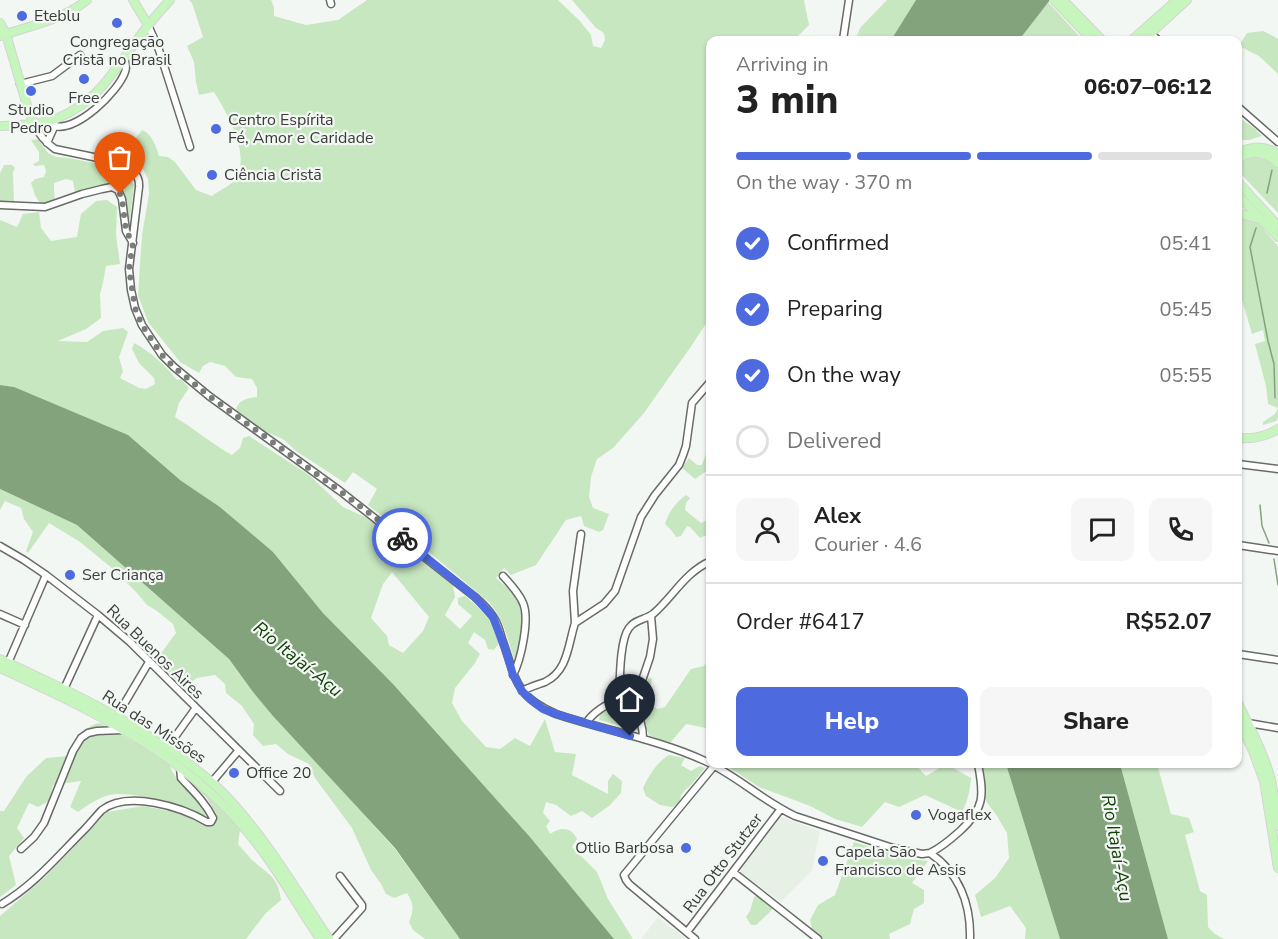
<!DOCTYPE html>
<html lang="en">
<head>
<meta charset="utf-8">
<style>
	body { margin:0; font-family:"Nunito Sans",sans-serif; background:#f6f6f6; color:#222; height:100vh; display:flex; flex-direction:column; font-size:22px; white-space:nowrap }
	* { box-sizing:border-box; margin:0 }
	p { font-size:20px; color:#767676 }
	.icon { flex:none; width:33px; height:33px; fill:none; stroke:currentColor; stroke-width:2; stroke-linecap:round; stroke-linejoin:round }
	.map { position:relative; flex:1; overflow:hidden }
	.panel { position:absolute; left:706px; top:36px; width:536px; height:732px; display:flex; flex-direction:column; background:#fff; border-radius:12px; box-shadow:0 2px 4px #0004 }
	.panel>* { flex:none }
	.pin { position:absolute; display:grid; place-items:center; width:51px; height:51px; color:#fff; margin:-62px -26px; border-radius:50% 50% 50% 0; rotate:-45deg; box-shadow:0 0 6px #0007 }
	.pin .icon { rotate:45deg }
	.courier { position:absolute; display:grid; place-items:center; width:60px; height:60px; margin:-30px; border:4px solid #4d6bdf; border-radius:50%; background:#fff; color:#222; box-shadow:0 2px 8px #0007 }
	.head em { font-style:normal; font-weight:800 }
	.head div { display:flex; flex-direction:column-reverse }
	.head { display:flex; align-items:center; justify-content:space-between; height:102px; padding:0 30px }
	h1 { font-size:39px; font-weight:800; line-height:45px }
	.bar { display:grid; grid-template-columns:repeat(4,1fr); gap:9px 6px; align-content:center; height:72px; padding:0 30px }
	.bar i { height:8px; border-radius:4px; background:#e0e0e0 }
	.bar .on { background:#4d6bdf }
	.bar p { grid-column:span 4 }
	.line { display:flex; align-items:center; gap:15px; padding:0 30px; border-top:2px solid #e0e0e0 }
	.line div { flex:1 }
	.round { display:grid; place-items:center; flex:none; width:63px; height:63px; border-radius:12px; background:#f6f6f6 }
	ol { padding:0 30px; list-style:none }
	li { display:flex; align-items:center; gap:18px; height:66px }
	li p { margin-inline-start:auto }
	li .icon { padding:6px; border-radius:50%; background:#4d6bdf; color:#fff; stroke-width:4 }
	li:last-child { color:#767676 }
	li i { width:33px; height:33px; border:3px solid #e0e0e0; border-radius:50% }
	.primary-button { display:flex; gap:12px; margin-top:auto; padding:12px 30px }
	.primary-button a { flex:1; height:69px; border-radius:12px; background:#4d6bdf; color:#fff; font-size:24px; font-weight:800; line-height:69px; text-align:center }
	.primary-button a+a { background:#f6f6f6; color:#222 }
	.map>svg:first-child { display:block }
	.built { fill:#e7f0e5 }
	.green { fill:#c7e7c0; fill-rule:evenodd }
	.water { fill:#82a37b }
	.lines { fill:none; stroke-linecap:round; stroke-linejoin:round }
	.stream { stroke:#82a37b; stroke-width:1.5 }
	.minor-casing { stroke:#686b67; stroke-width:9 }
	.major-casing { stroke:#d4d4d4; stroke-width:10 }
	.minor { stroke:#fff; stroke-width:6 }
	.major { stroke:#c7f5be; stroke-width:8 }
	.done { stroke:#7b7d7b; stroke-width:6; stroke-dasharray:0 10.8 }
	.route { stroke:#4d6bdf; stroke-width:8 }
	.poi-dot { fill:#4d6bdf; stroke:#f3f7f3; stroke-width:2 }
	.labels { text-anchor:middle; dominant-baseline:central; stroke-width:4.5; stroke-linejoin:round; paint-order:stroke }
	.poi-label { font-size:16px; fill:#3a3c3a; stroke:#f3f7f3; text-anchor:start }
	.street-label { font-size:16px; fill:#3a3c3a; stroke:#f3f7f3 }
	.water-label { font-size:18px; font-style:italic; fill:#124107; stroke:#f3f7f3 }
</style>
</head>
<body>
<div class="map">
<svg width="1278" height="939" viewBox="0 0 1278 939">
	<rect width="100%" height="100%" fill="#f3f7f3"/>
	<path class="built" d="M781 817 820 831 812 870 781 902 740 871Z
		M658 917 685 938V939H641Z"/>
	<path class="green" d="M189 0H271L274 7V16L306 25 338 20 367 0H558L580 21 591 35 593 46 601 48 605 40 604 33 596 28 572 0H804L809 25 794 40H711V316L692 345 644 413 613 448 597 459 591 477 589 497 593 508 609 514 603 530 599 532 584 526 581 516 566 520 536 565 511 575 504 568 496 578C504 585 515 593 519 604 525 621 519 645 515 662 508 641 505 620 489 602L430 553 368 505 377 489 353 472 345 483 296 451 283 439 264 431 236 410C238 400 248 398 257 397V388L252 379 236 377 225 366 210 362 203 366 199 373 180 362 148 322 138 295 142 235 149 194 148 179 141 165 129 159 138 147 136 138 142 130C152 134 156 146 159 156L168 157 175 162 196 190 212 196C218 191 230 186 235 180 252 156 227 113 214 92L199 95 196 82 194 62 187 46 203 37 192 3Z
		M887 0H916L891 40H855L860 28Z
		M1048 2 1083 40H1019Z
		M1263 31 1273 36 1278 39V74L1259 56 1239 46 1247 33Z
		M1238 117 1254 128 1262 136 1249 140H1238Z
		M38 139 48 153 56 157 69 158 113 167 124 170 130 177 134 185 130 219H128C126 203 128 192 115 183L75 193 73 181 66 179 54 183V190L55 200 41 205 35 195 31 183 35 179 44 177 46 171 44 165 35 166 33 164 39 161V152L31 140Z
		M1249 156H1264L1278 166V213L1238 171V162Z
		M4 165H12L15 168 13 172 14 204 0 203V173Z
		M107 200 117 207 116 235 120 264 106 266 103 283 100 294 101 318 86 329 58 341 87 342 103 331 123 328 128 332 119 357 123 371 120 378 139 388 146 389 155 384 154 378 139 363 132 349 134 343C150 351 166 366 177 380L181 379 189 388 179 403 175 417C195 429 212 444 232 455L240 448 243 438 249 436 309 475 343 507 367 518 390 535 409 552 453 585 455 597 445 615 460 629 472 616 458 604V598L465 596C481 609 496 622 499 643L494 650 488 649 485 640 474 632 468 643 480 654 475 663 455 688 452 703 462 721 486 747 500 749 515 738 530 746 545 719 555 752 576 754 572 775 608 794V781L613 774 622 781 621 793 609 806 592 818 582 811 571 816 556 805 546 802 543 813 550 821 546 826 550 834C560 827 571 826 577 839L572 847 597 872 608 899 633 939H614L530 837 393 684 323 613 273 552 220 507 180 480 14 387 0 385V220L17 227 23 214 39 212 41 228 51 241 77 237 81 214 96 201ZM392 572 429 617 423 631 403 653 389 645 387 636 371 618 383 584Z
		M1238 216 1254 221 1258 223 1278 246V418L1276 421 1263 425V422L1275 414 1278 408 1268 404 1266 386 1255 344 1265 341 1263 330 1252 334 1238 286V261L1241 260 1238 247Z
		M711 448V468L695 479 682 468 689 458 697 465H702L707 451Z
		M0 489 77 525 229 659 253 692 395 849 460 939H425L413 930 409 922C414 909 414 905 407 893L394 898 386 894 381 884 371 870 352 828 315 778 309 764 288 754 276 744 263 746 253 735 254 724 242 706 226 693 225 684 215 675 197 678 184 687 156 660 176 633 173 624 157 611 147 605 137 593 113 569 80 542 49 523 28 553 26 551 33 532 24 519 21 508 5 501 0 510Z
		M686 495 690 498 686 503 685 510 701 523 711 518V535L704 536 700 538 690 527 687 526 681 536 676 537 671 530 665 524C668 513 676 502 686 495Z
		M711 656V729L686 724 671 742 664 741 649 735C638 707 634 707 649 678H651L652 680 647 693V701L657 709 665 707 691 669 704 666Z
		M615 706C630 705 635 716 640 728L639 731 599 720 600 714Z
		M100 723 151 751 168 763 175 776 207 811 206 815 204 816C180 805 143 793 116 794 102 795 89 804 78 812L70 807 81 781 53 785 49 801 38 807 29 803 17 828 24 838 9 856 16 885 0 897V811H4L26 777 46 758 68 756C76 742 83 725 100 723Z
		M669 755 685 758 681 765 691 771 700 766 705 768 692 784 686 789 681 795 680 801 675 806 671 807 660 805 646 796 643 788C649 775 657 762 669 755Z
		M728 764H915L926 776 946 764 971 778C970 790 968 801 962 812L925 795 899 807 885 802 862 827 835 819 810 806 759 787 730 768Z
		M983 764H1006L1060 939H1025L1026 928 1010 906 981 917 975 895 995 878 1009 858 1007 833 997 816 988 804 983 795 985 782Z
		M1120 764H1157L1171 814 1189 818 1194 832 1185 835 1200 891 1207 895 1208 927 1215 934 1224 939H1168Z
		M183 774 217 802 240 830 238 844C242 849 247 854 251 859 267 874 278 875 281 900L266 913 246 939H0V916L43 879 83 838 107 812 143 806 175 812 194 820 212 826 215 824 217 815 206 797 185 778Z
		M854 842 909 859 928 861 912 883 924 890V903L914 909 910 924 889 934 890 939H823L812 929 810 920 818 905 835 895Z
		M759 895 772 906V910L756 925H751L746 917 750 911 754 897Z"/>
	<path class="water" d="M916 0H1050L1019 40H891Z
		M0 385 14 387 128 435 180 480 220 507 273 552 323 613 393 684 530 837 614 939H460L395 848 273 716 253 692 229 659 77 525 0 489Z
		M1006 764H1120L1168 939H1060Z"/>
	<g class="lines">
		<path class="stream" d="M1267 193 1272 170
			M1256 228 1250 247 1268 341 1274 364 1275 398
			M1260 505 1262 526 1269 543
			M1274 559 1278 585"/>
		<g class="minor-casing">
			<path id="minor" d="M330 0 331 4
				M148 25 159 50 190 147
				M1150 33 1158 40
				M843 40 849 0
				M20 84 52 76 80 55
				M1238 107 1278 142
				M45 122C48 123 51 126 54 126 77 132 118 92 125 72 127 67 126 63 124 58
				M34 124C39 135 45 142 55 149L122 163C132 169 140 175 139 187L129 269 131 290 135 308 142 325 162 355 174 367 209 396 340 491 475 597C482 603 489 610 494 618 498 624 500 632 502 639 516 678 514 696 556 714 604 730 660 740 705 761 737 776 763 801 795 816L893 848 922 854 930 853C959 873 971 904 970 939
				M47 143 55 125
				M0 205 45 207 82 194 102 189 112 187 118 190 122 199 126 231 133 243
				M1238 464 1278 469
				M1238 545 1278 551
				M0 546 24 560 46 575 98 615 130 642 280 791
				M503 576C510 584 519 593 523 603 530 619 521 660 513 675
				M0 614 25 625
				M575 623 573 591 581 534
				M1238 654 1278 660
				M8 663 46 575
				M64 689 98 615
				M522 691C530 687 537 685 545 682 568 671 568 645 575 623L604 604 615 591 641 517 655 495 679 465 683 455 686 446 692 403 711 381
				M619 701C620 684 619 641 629 628 635 619 645 620 653 614 673 597 685 572 711 561
				M633 707 650 657 653 639 651 616
				M633 707C640 718 643 726 643 739
				M117 716 149 662
				M586 723C592 714 607 702 619 701 624 701 629 704 633 707
				M1248 723 1278 728
				M167 748 195 709
				M212 782 239 750
				M21 849 34 837 44 823 73 751 81 738 88 733 97 731 122 730
				M930 853C942 847 950 840 960 831 985 808 984 795 978 764
				M733 872 818 939
				M2 904C35 884 57 857 84 830 90 824 96 816 102 810 128 790 182 807 207 822H211L213 818C205 802 193 791 181 778L180 767
				M687 932 780 810
				M334 939 362 908V905L340 876
				M695 939 629 884 626 880 624 875 714 766"/>
		</g>
		<g class="major-casing">
			<path id="major" d="M133 0 148 25
				M1054 0 1092 40
				M1063 0 1102 40
				M0 23 6 34 28 109 34 124
				M0 36C29 26 63 20 87 0
				M1132 40 1177 0
				M1143 40 1187 0
				M0 126C20 125 41 125 60 117 94 103 111 76 132 47 144 30 156 15 170 0
				M1238 153C1252 146 1264 145 1278 154
				M1238 160C1250 149 1266 152 1278 163
				M1238 182 1278 226
				M1238 195 1278 237
				M1238 213 1259 219
				M1238 438C1252 439 1265 437 1278 429
				M0 659C62 688 124 716 180 757 196 769 212 781 225 795 266 838 296 890 329 939
				M0 668C91 710 180 751 246 830 274 863 296 903 320 939
				M1238 703C1250 728 1264 753 1271 780 1274 795 1276 811 1278 826
				M1238 720 1253 751 1264 781 1278 868"/>
		</g>
		<use href="#minor" class="minor"/>
		<use href="#major" class="major"/>
	</g>
	<g class="lines">
		<path class="done" d="M120 194 122 199 126 231 133 243 129 269 135 308 142 325 162 355 174 367 209 396 340 491 402 538"/>
		<path class="route" d="M402 538 475 597 493 617 506 651 513 675 522 691 530 699 543 709 556 714 630 736"/>
	</g>
	<g class="poi-dot">
		<circle cx="22" cy="16" r="6"/>
		<circle cx="117" cy="23" r="6"/>
		<circle cx="84" cy="79" r="6"/>
		<circle cx="31" cy="91" r="6"/>
		<circle cx="216" cy="129" r="6"/>
		<circle cx="212" cy="175" r="6"/>
		<circle cx="70" cy="575" r="6"/>
		<circle cx="234" cy="773" r="6"/>
		<circle cx="916" cy="815" r="6"/>
		<circle cx="686" cy="848" r="6"/>
		<circle cx="823" cy="861" r="6"/>
	</g>
	<g class="labels">
		<g class="poi-label">
			<text x="34" y="16">Eteblu</text>
			<text x="117" y="42" text-anchor="middle">Congregação<tspan x="117" dy="18">Cristã no Brasil</tspan></text>
			<text x="84" y="98" text-anchor="middle">Free</text>
			<text x="31" y="110" text-anchor="middle">Studio<tspan x="31" dy="18">Pedro</tspan></text>
			<text x="228" y="120">Centro Espírita<tspan x="228" dy="18">Fé, Amor e Caridade</tspan></text>
			<text x="224" y="175">Ciência Cristã</text>
			<text x="82" y="575">Ser Criança</text>
			<text x="246" y="773">Office 20</text>
			<text x="928" y="815">Vogaflex</text>
			<text x="674" y="848" text-anchor="end">Otlio Barbosa</text>
			<text x="835" y="852">Capela São<tspan x="835" dy="18">Francisco de Assis</tspan></text>
		</g>
		<g class="street-label">
			<text transform="translate(155 652) rotate(44)">Rua Buenos Aires</text>
			<text transform="translate(154 727) rotate(33)">Rua das Missões</text>
			<text transform="translate(723 863) rotate(-53)">Rua Otto Stutzer</text>
		</g>
		<g class="water-label">
			<text transform="translate(298 659) rotate(39)">Rio Itajaí-Açu</text>
			<text transform="translate(1117 848) rotate(80)">Rio Itajaí-Açu</text>
		</g>
	</g>
</svg>
<div class="pin" style="left:120px;top:194px;background:#ea580c"><svg class="icon" aria-label="bag" viewBox="0 0 24 24"><path d="M5 8h14l-1 12H6zM9 8a3 3 0 0 1 6 0"/></svg></div>
<div class="pin" style="left:630px;top:736px;background:#1f2937"><svg class="icon" aria-label="home" viewBox="0 0 24 24"><path d="M3 11l9-7 9 7M6 9v11h12V9"/></svg></div>
<div class="courier" style="left:402px;top:538px"><svg class="icon" aria-label="bike" viewBox="0 0 24 24"><circle cx="6" cy="16" r="4"/><circle cx="18" cy="16" r="4"/><path d="M6 16l4-8h5l3 8M10 8l3 8H6M13 5h3"/></svg></div>
<section class="panel">
<div class="head"><div><h1>3 min</h1><p>Arriving in</p></div><em>06:07–06:12</em></div>
<div class="bar"><i class="on"></i><i class="on"></i><i class="on"></i><i></i><p>On the way · 370 m</p></div>
<ol>
<li><svg class="icon" aria-label="check" viewBox="0 0 24 24"><path d="M5 12l5 5 9-10"/></svg>Confirmed<p>05:41</p></li>
<li><svg class="icon" aria-label="check" viewBox="0 0 24 24"><path d="M5 12l5 5 9-10"/></svg>Preparing<p>05:45</p></li>
<li><svg class="icon" aria-label="check" viewBox="0 0 24 24"><path d="M5 12l5 5 9-10"/></svg>On the way<p>05:55</p></li>
<li><i></i>Delivered</li>
</ol>
<div class="line" style="height:108px"><a class="round"><svg class="icon" aria-label="person" viewBox="0 0 24 24"><circle cx="12" cy="8" r="4"/><path d="M4 21q1-7 8-7t8 7"/></svg></a><div><b>Alex</b><p>Courier · 4.6</p></div><a class="round"><svg class="icon" aria-label="chat" viewBox="0 0 24 24"><path d="M4 5h16v11H9l-5 4z"/></svg></a><a class="round"><svg class="icon" aria-label="phone" viewBox="0 0 24 24"><path d="M5 4h4l2 5-3 2q2 4 5 5l2-3 5 2v4C11 20 4 13 5 4z"/></svg></a></div>
<div class="line" style="height:78px"><div>Order #6417</div><b>R$52.07</b></div>
<div class="primary-button"><a>Help</a><a>Share</a></div>
</section>
</div>
</body>
</html>
